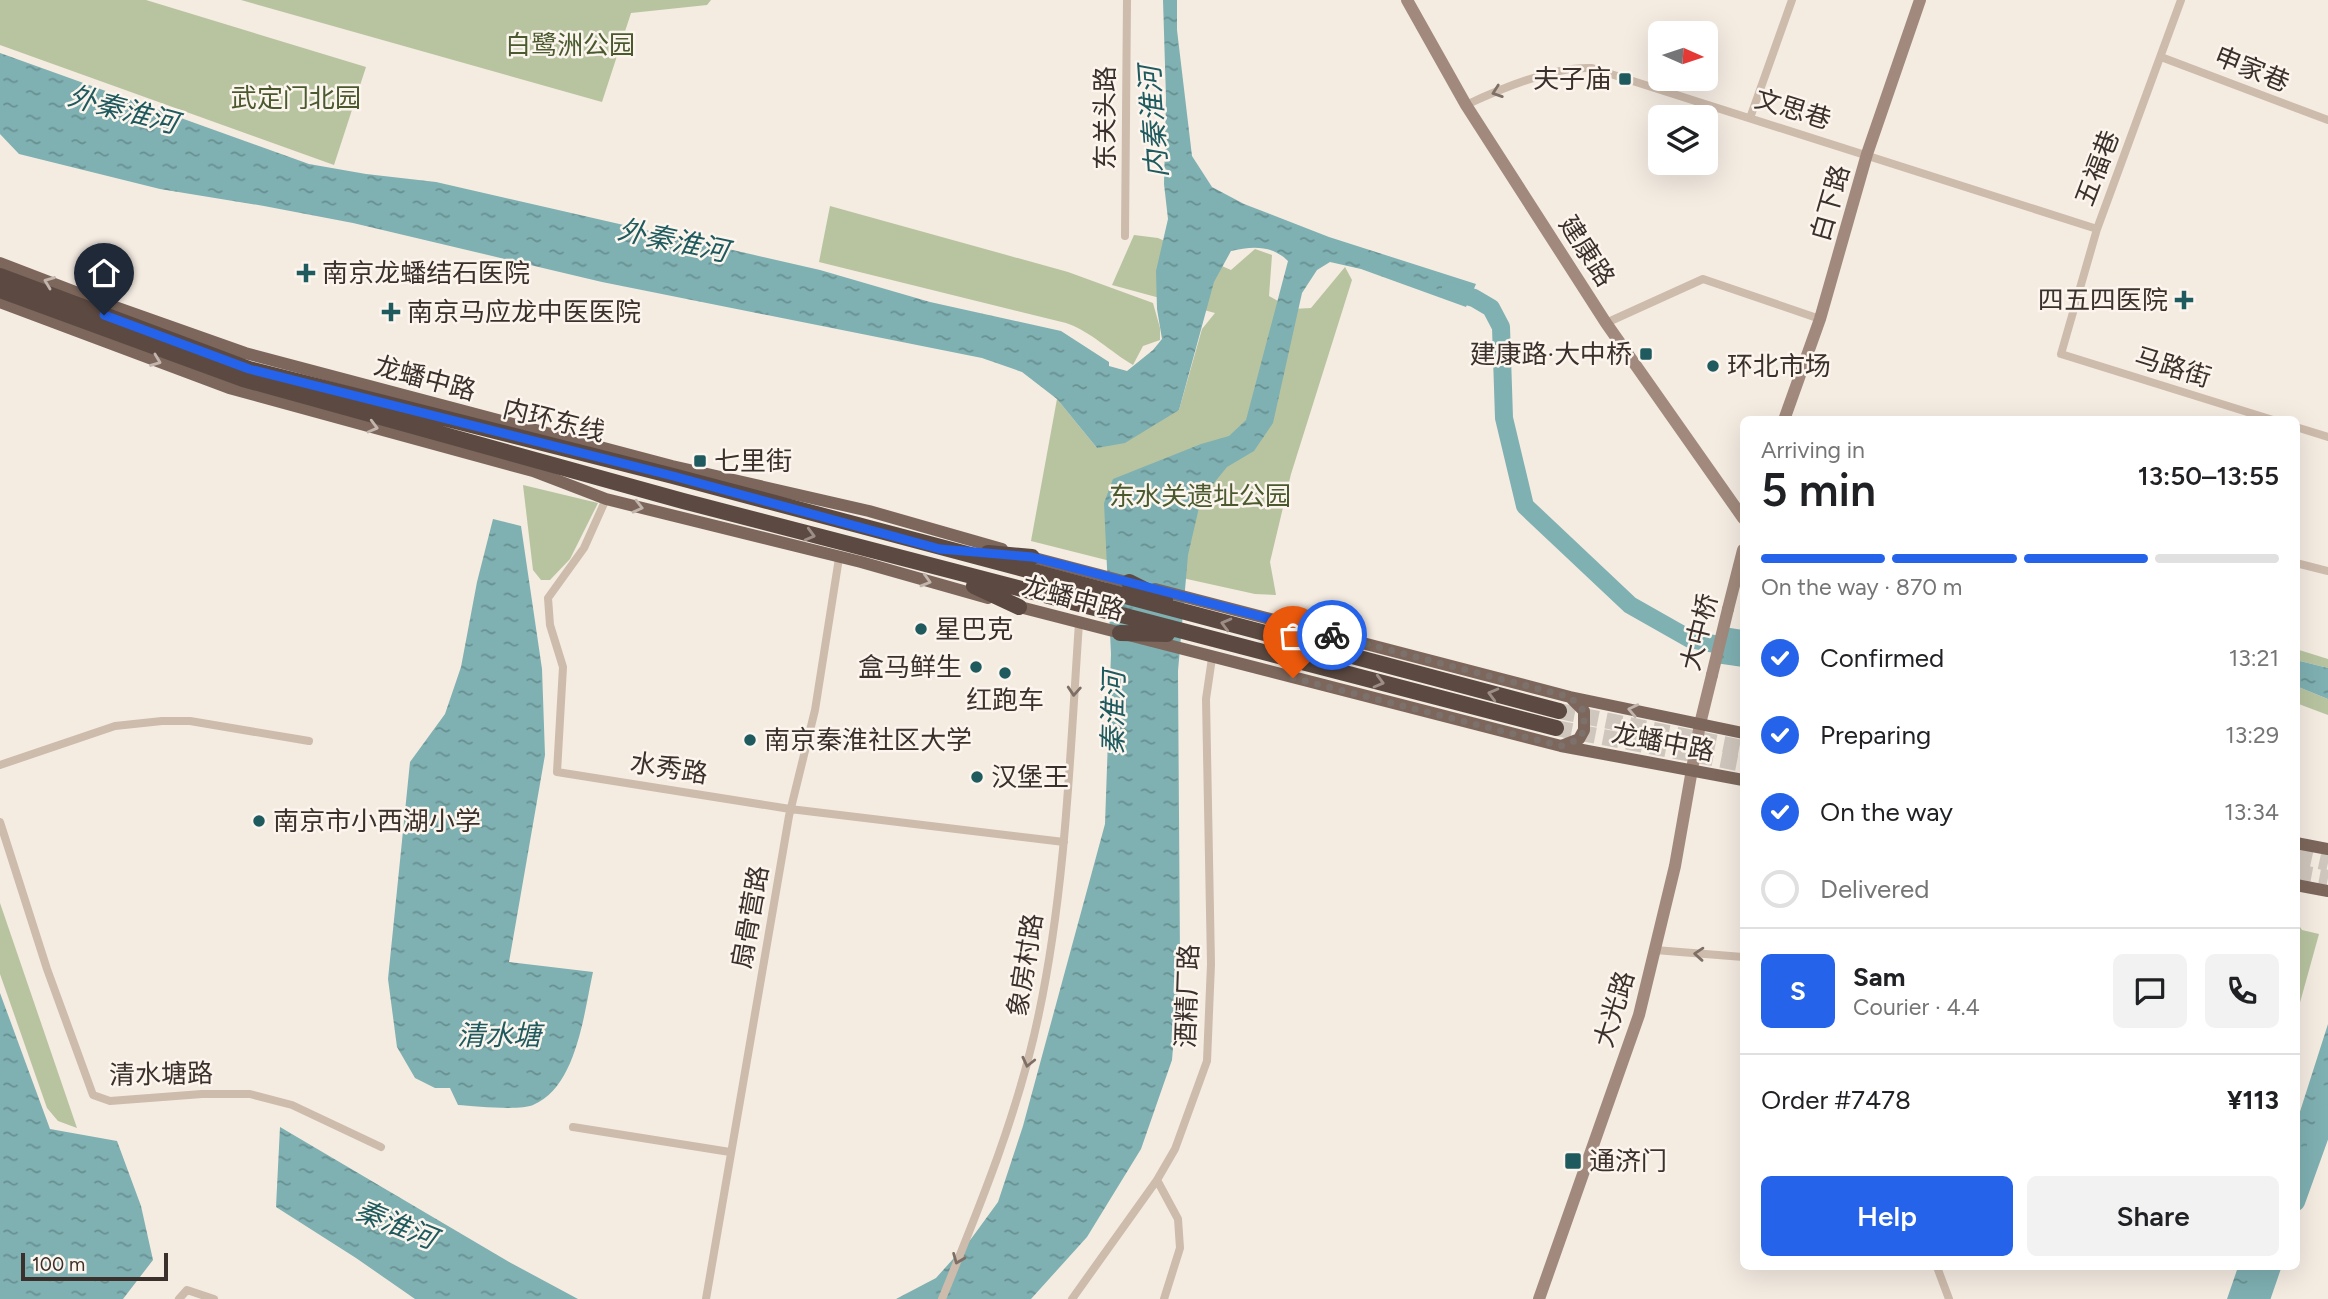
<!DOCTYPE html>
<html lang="en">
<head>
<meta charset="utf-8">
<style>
	body { margin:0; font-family:Figtree,"Noto Sans SC",sans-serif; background:#f2f2f2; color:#202124; height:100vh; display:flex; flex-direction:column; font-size:26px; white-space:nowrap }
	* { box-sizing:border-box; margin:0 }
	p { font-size:23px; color:#757577 }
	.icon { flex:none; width:38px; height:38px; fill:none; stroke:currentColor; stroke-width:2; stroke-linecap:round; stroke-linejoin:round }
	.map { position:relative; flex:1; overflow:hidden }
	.side { position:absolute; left:1740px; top:416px; width:560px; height:854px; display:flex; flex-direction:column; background:#fff; border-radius:10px; box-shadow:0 7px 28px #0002 }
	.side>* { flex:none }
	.needle { width:46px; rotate:93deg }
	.buttons { position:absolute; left:1648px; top:21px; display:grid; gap:14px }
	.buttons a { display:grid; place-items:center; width:70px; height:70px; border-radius:10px; background:#fff; box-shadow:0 7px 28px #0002; font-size:35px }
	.scale { position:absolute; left:21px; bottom:18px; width:147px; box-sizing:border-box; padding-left:7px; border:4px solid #3b302b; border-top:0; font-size:19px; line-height:24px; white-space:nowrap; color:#3b302b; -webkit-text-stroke:5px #fbf5ee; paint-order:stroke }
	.pin { position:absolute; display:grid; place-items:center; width:60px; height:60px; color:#fff; margin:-72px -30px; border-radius:50% 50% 50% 0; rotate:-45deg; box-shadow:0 0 7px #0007 }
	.pin .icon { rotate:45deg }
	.courier { position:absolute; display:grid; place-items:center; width:70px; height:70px; margin:-35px; border:5px solid #2563eb; border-radius:50%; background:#fff; color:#222; box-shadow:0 2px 9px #0007 }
	.summary em { font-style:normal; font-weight:600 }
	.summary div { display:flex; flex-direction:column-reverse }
	.summary { display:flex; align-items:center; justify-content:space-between; height:119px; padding:0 21px }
	h1 { font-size:46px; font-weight:600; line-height:52px }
	.bar { display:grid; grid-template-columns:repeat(4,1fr); gap:10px 7px; align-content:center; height:84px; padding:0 21px }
	.bar i { height:9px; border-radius:5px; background:#e0e0e0 }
	.bar .active { background:#2563eb }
	.bar p { grid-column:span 4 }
	.line { display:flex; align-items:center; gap:18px; padding:0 21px; border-top:2px solid #e0e0e0 }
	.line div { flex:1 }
	.round { display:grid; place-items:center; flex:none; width:74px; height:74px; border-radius:10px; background:#f2f2f2 }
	ol { padding:0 21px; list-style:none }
	li { display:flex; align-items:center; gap:21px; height:77px }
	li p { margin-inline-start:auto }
	li .icon { padding:7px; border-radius:50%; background:#2563eb; color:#fff; stroke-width:4 }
	li:last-child { color:#757577 }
	li i { width:38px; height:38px; border:4px solid #e0e0e0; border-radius:50% }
	.cta { display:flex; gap:14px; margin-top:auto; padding:14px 21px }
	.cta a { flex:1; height:80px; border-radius:10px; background:#2563eb; color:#fff; font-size:28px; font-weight:600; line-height:80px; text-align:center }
	.cta a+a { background:#f2f2f2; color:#202124 }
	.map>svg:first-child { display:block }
	.park { fill:#b8c4a0 }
	.water { fill:url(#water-ripples) }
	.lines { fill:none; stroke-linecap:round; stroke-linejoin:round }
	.river { stroke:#7fb0b2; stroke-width:18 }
	.highway-tunnel { stroke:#cfc6bd; stroke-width:16; stroke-dasharray:16 8; stroke-linecap:butt }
	.street { stroke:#cdbbac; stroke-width:8 }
	.secondary { stroke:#a18a7d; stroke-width:12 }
	.primary { stroke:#7d675c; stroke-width:12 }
	.highway { stroke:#5c4a42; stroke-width:16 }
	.secondary-bridge { stroke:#a18a7d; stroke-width:12 }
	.oneway { stroke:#7d6f65 }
	.oneway2 { stroke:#c2b5ac }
	.oneway3 { stroke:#9c8e87 }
	.done { stroke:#7c716b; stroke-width:7; stroke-dasharray:0 12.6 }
	.route { stroke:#2563eb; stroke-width:9 }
	.poi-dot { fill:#1f5a5e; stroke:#fbf5ee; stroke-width:2.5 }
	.labels { text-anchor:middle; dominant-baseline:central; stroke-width:5; stroke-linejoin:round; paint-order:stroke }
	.park-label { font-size:26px; fill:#4a5a2e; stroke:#fbf5ee }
	.street-label { font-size:26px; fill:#3b302b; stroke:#fbf5ee }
	.poi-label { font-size:26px; fill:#3b302b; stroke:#fbf5ee; text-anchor:start }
	.water-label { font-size:28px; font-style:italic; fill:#1f5a5e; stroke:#fbf5ee }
</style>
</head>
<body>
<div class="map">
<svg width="2328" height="1299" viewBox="0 0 2328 1299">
	<defs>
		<pattern id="water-ripples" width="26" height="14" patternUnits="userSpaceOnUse" patternTransform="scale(1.75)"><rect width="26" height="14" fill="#7fb0b2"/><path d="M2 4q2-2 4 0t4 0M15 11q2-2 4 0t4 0" fill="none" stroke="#699091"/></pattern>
	</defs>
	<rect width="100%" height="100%" fill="#f4ebe1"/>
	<path class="park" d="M0 0H146L366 67 334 165 0 45Z
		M241 0H711L707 5 631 13 602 102Z
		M830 206 1068 272 1153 303 1160 328V340L1143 346 1133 365C1109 351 1092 332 1066 323L819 262Z
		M1134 235 1158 238 1231 270 1255 249 1272 255 1269 296 1292 309 1311 308 1345 267 1352 280 1291 474 1270 562 1276 595 1255 594 1146 570 1031 541 1057 399 1097 448 1179 410 1202 329 1215 313 1112 285Z
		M523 485 598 503 570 559 550 580H541L533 570Z
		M2296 649 2328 659V668L2296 660Z
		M2296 686 2328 699V715L2296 703Z
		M0 903 77 1128 58 1121 47 1108 0 974Z
		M2296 921 2302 930 2319 934 2296 1017Z"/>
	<path class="water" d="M1163 0H1177V30L1192 156 1212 187 1244 204 1329 237 1476 284 1466 307 1361 269 1330 262 1317 270 1302 293 1273 423 1254 451 1227 467 1201 499 1188 555 1178 671 1180 962 1172 1060 1141 1149 1087 1237 1031 1299H896L936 1278 971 1239 998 1202 1023 1126 1105 824 1111 654 1104 503 1113 479 1201 444 1229 436 1246 420 1288 261C1272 245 1252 246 1231 251L1214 282 1179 410 1125 443 1097 448 1057 399 1022 372 982 358 602 282 353 223 264 206 160 189 19 154 0 134V53L309 164 366 174 436 182 820 270 930 302 1061 331 1109 362V366L1127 371 1153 350 1162 339 1157 309 1156 271 1168 219 1164 184 1166 98Z
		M493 519 521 526 542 669 545 755 509 962 593 972C584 1012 577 1087 533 1105 520 1111 474 1106 458 1105L450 1088H435L415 1078 397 1047 388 979 410 762 445 714 461 667 477 582Z
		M1724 627 1743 630V667L1715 663Z
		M2296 660 2328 668V699L2296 686Z
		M0 993 50 1129 117 1141 141 1206 153 1260 123 1299H0Z
		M2328 1024V1107L2296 1193V1124Z
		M280 1127 511 1263 578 1299H415L356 1258 276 1207Z
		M2238 1267H2270L2259 1299H2227Z"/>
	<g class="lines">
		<path class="river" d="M1450 291 1474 298 1491 308 1501 327 1504 418 1525 506 1630 605 1690 639 1743 650
			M2296 1202 2328 1113
			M2261 1299 2272 1267"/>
		<path class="highway-tunnel" d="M1559 711 1743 748
			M1556 728 1743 764
			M2296 856 2328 863
			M2296 872 2328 878"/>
		<path class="street" d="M2181 0 2097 229 2061 354 2273 420
			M2161 57 2328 120
			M1466 105C1500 89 1554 66 1592 68L2097 229
			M1750 118 1792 0
			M1125 236 1127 0
			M1606 323 1703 279 1820 319
			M2296 427 2328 437
			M606 499 584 548 548 598 550 625 563 667 557 772 790 809 1064 842
			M2296 563 2328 571
			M0 765 115 726 162 721H190L309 741
			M0 822 47 969 93 1095 110 1101 202 1094H250L292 1105 381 1147
			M1655 950 1743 957
			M573 1127 730 1152
			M1157 1180 1178 1219 1180 1248 1164 1299
			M1937 1267 1949 1299
			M179 1299 187 1290 214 1299
			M706 1299 789 816 815 710 839 558
			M942 1299C980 1206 1019 1111 1039 1013 1066 885 1070 753 1079 623
			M1072 1299 1157 1180 1175 1149 1207 1061 1211 964 1206 699 1212 658"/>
		<path class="secondary" d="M1407 0 1466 105 1606 323 1743 518
			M1784 420 1820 319 1867 154 1920 0
			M1728 609 1743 550
			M1539 1299 1639 1015 1675 866 1700 724 1712 675"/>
		<path class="primary" d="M0 263 112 306 245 353 672 466 869 511 1002 549
			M0 302 229 388 533 471 606 499 861 562 988 598
			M1023 555 1138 585
			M1155 589 1570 697 1743 733
			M1012 605 1561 746 1743 780
			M1561 746 1579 739 1584 730V711L1572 699
			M2296 843 2328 849
			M2296 885 2328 891"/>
		<path class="highway" d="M0 276 249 369 673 476 1559 711
			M0 290 243 379 683 501 1556 728
			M988 553 1032 557
			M1129 582 1165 600
			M974 586 1019 607
			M1120 633 1167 634"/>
		<path class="secondary-bridge" d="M1712 675 1728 609"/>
	</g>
	<defs><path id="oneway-chevron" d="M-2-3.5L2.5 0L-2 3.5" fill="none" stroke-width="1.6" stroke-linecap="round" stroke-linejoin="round" transform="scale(1.75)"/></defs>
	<g class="oneway">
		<use href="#oneway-chevron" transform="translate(1497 92) rotate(161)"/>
		<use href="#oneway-chevron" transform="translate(1074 691) rotate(94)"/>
		<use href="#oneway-chevron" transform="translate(1699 954) rotate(-176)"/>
		<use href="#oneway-chevron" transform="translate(1028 1062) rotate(103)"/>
		<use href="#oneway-chevron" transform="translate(958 1259) rotate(112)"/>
	</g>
	<g class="oneway2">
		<use href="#oneway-chevron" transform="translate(49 282) rotate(-159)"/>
		<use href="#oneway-chevron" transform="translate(156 361) rotate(21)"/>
		<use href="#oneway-chevron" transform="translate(373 427) rotate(15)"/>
		<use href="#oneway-chevron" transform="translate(638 507) rotate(14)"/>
		<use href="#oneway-chevron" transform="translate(926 581) rotate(16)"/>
		<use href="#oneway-chevron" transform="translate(1633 710) rotate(-168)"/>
	</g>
	<g class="oneway3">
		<use href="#oneway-chevron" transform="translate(810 535) rotate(15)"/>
		<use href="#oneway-chevron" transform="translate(1226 624) rotate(-165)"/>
		<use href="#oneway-chevron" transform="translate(1379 682) rotate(15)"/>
		<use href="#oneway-chevron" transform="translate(1493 694) rotate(-165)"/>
	</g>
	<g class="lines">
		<path class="done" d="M1293 678 1561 746 1579 739 1584 730V711L1570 697 1332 635"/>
		<path class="route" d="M104 315 249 369 673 476 940 549 1032 557 1332 635"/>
	</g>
	<g class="poi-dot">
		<rect x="1618" y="72" width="14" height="14" rx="3.5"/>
		<path d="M302.5 262.5h7v7h7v7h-7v7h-7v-7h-7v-7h7z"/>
		<path d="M2180.5 289.5h7v7h7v7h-7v7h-7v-7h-7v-7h7z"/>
		<path d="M387.5 301.5h7v7h7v7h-7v7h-7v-7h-7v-7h7z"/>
		<rect x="1639" y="347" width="14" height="14" rx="3.5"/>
		<circle cx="1713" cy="366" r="7"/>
		<rect x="693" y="454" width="14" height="14" rx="3.5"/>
		<circle cx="921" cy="629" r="7"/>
		<circle cx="976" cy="667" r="7"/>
		<circle cx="1005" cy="673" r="7"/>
		<circle cx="750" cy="740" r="7"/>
		<circle cx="977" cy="777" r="7"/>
		<circle cx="259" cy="821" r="7"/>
		<rect x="1564" y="1152" width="18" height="18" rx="3.5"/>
	</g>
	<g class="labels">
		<g class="park-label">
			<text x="570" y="45">白鹭洲公园</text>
			<text x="296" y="98">武定门北园</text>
			<text x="1200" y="496">东水关遗址公园</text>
		</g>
		<g class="street-label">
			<text transform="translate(2252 69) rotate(22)">申家巷</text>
			<text transform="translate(1793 109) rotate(17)">文思巷</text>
			<text transform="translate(1105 118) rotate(-90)">东关头路</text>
			<text transform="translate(2097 168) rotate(-69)">五福巷</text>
			<text transform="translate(1830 203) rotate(-74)">白下路</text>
			<text transform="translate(1587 251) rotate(57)">建康路</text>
			<text transform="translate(2173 367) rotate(17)">马路街</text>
			<text transform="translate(425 378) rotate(15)">龙蟠中路</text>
			<text transform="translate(554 420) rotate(14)">内环东线</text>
			<text transform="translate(1073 598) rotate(15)">龙蟠中路</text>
			<text transform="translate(1699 632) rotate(-76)">大中桥</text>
			<text transform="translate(1663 742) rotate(11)">龙蟠中路</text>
			<text transform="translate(669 768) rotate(9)">水秀路</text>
			<text transform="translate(750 917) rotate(-80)">扇骨营路</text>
			<text transform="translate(1025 965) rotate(-81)">象房村路</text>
			<text transform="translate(1187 996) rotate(-88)">酒精厂路</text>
			<text transform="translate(1614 1009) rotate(-73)">大光路</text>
			<text transform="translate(161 1074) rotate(-1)">清水塘路</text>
		</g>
		<g class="poi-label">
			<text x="1611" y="79" text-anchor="end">夫子庙</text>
			<text x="322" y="273">南京龙蟠结石医院</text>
			<text x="2168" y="300" text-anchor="end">四五四医院</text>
			<text x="407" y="312">南京马应龙中医医院</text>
			<text x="1632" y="354" text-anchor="end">建康路·大中桥</text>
			<text x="1727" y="366">环北市场</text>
			<text x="714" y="461">七里街</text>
			<text x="935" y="629">星巴克</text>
			<text x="962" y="667" text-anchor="end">盒马鲜生</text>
			<text x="1005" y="700" text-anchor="middle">红跑车</text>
			<text x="764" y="740">南京秦淮社区大学</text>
			<text x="991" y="777">汉堡王</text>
			<text x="273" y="821">南京市小西湖小学</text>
			<text x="1589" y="1161">通济门</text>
		</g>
		<g class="water-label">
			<text transform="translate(123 109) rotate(15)">外秦淮河</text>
			<text transform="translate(1153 122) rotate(-94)">内秦淮河</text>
			<text transform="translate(673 240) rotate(12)">外秦淮河</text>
			<text transform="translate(1113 713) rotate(-89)">秦淮河</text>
			<text x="499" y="1035">清水塘</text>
			<text transform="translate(396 1224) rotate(22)">秦淮河</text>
		</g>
	</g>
</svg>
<div class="buttons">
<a><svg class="needle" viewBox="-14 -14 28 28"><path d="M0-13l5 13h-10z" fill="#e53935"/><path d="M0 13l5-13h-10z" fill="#757577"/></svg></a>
<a><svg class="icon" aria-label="layers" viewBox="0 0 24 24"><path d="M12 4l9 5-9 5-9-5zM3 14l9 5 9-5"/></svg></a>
</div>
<div class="scale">100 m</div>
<div class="pin" style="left:1293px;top:678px;background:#ea580c"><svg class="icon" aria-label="bag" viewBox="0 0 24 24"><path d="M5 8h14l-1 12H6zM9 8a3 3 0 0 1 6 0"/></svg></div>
<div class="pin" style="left:104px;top:315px;background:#1f2937"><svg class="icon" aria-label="home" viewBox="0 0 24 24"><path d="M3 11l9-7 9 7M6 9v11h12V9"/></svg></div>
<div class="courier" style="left:1332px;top:635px"><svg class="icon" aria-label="bike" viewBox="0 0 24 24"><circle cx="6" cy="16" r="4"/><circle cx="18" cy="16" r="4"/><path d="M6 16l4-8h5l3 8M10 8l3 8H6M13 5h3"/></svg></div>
<section class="side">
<div class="summary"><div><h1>5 min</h1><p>Arriving in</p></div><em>13:50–13:55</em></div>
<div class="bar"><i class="active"></i><i class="active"></i><i class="active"></i><i></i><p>On the way · 870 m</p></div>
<ol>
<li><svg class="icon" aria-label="check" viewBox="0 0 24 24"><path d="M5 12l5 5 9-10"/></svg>Confirmed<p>13:21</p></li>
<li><svg class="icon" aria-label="check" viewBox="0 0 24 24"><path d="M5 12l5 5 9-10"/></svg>Preparing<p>13:29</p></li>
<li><svg class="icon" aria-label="check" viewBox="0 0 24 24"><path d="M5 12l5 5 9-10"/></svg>On the way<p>13:34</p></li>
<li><i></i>Delivered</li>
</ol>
<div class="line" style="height:126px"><b class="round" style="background:#2563eb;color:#fff">S</b><div><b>Sam</b><p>Courier · 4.4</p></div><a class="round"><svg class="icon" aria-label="chat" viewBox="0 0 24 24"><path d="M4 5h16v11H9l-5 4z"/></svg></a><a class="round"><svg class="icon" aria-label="phone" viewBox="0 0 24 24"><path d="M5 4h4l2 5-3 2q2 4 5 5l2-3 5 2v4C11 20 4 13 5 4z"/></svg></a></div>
<div class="line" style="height:91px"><div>Order #7478</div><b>¥113</b></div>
<div class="cta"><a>Help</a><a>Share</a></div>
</section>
</div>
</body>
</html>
